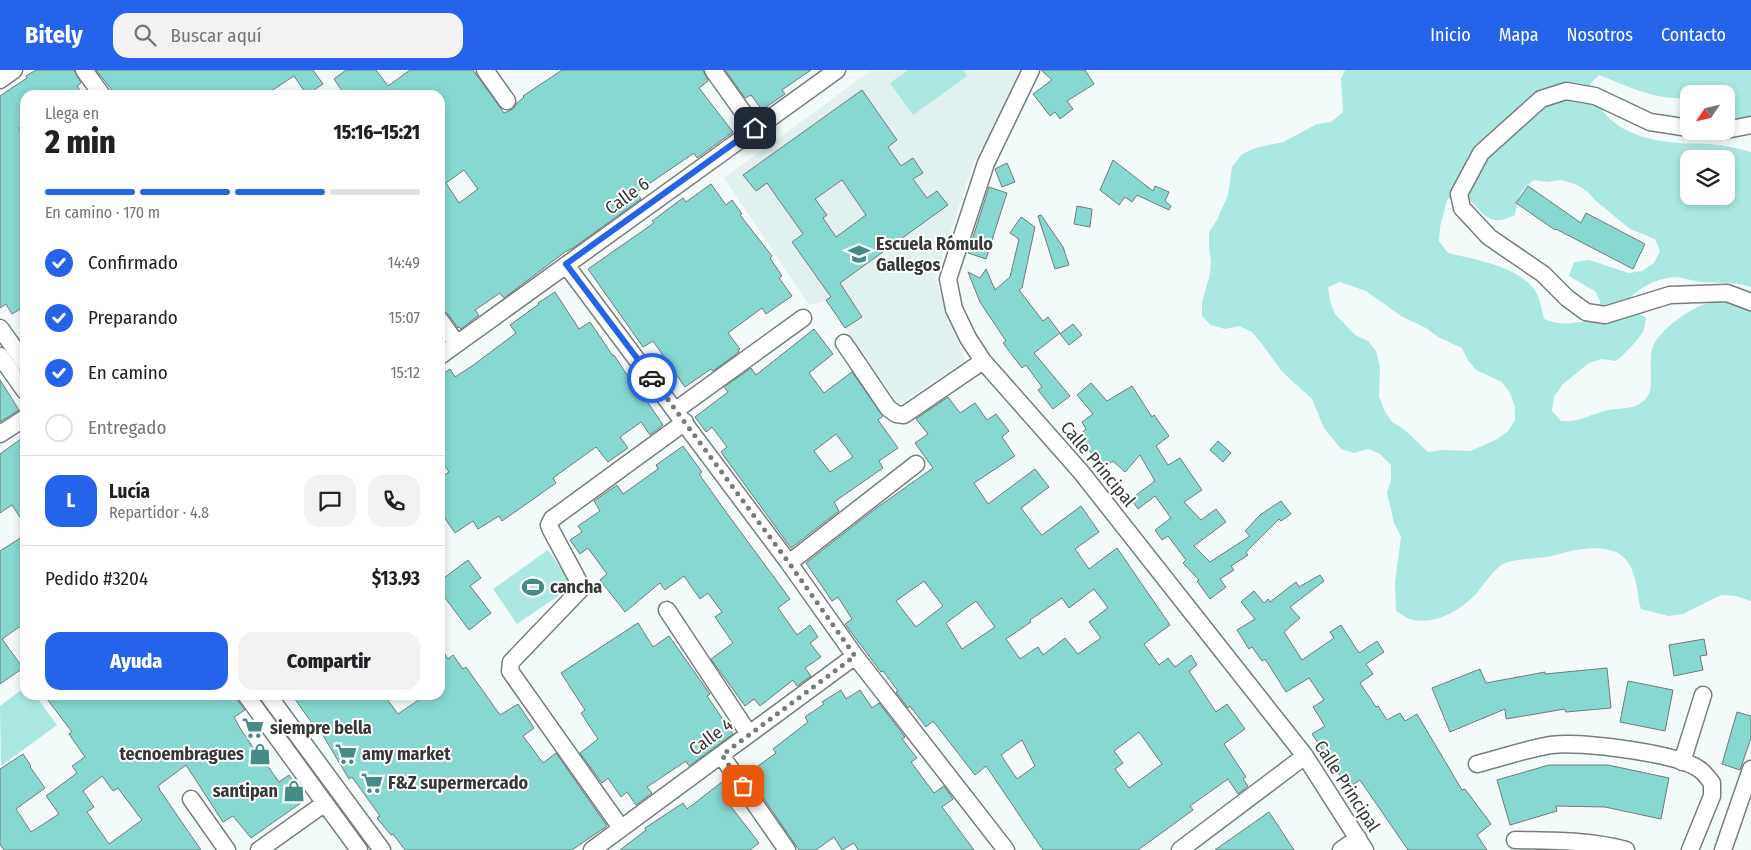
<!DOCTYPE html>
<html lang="es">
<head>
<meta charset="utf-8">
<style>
	body { margin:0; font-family:"Fira Sans Condensed",sans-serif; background:#f2f2f2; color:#202124; height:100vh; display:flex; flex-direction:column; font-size:19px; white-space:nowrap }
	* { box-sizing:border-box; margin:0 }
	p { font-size:16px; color:#757577 }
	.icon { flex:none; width:28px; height:28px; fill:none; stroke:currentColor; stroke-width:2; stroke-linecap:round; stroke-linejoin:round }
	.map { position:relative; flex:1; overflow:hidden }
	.side { position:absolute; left:20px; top:20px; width:425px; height:610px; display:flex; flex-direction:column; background:#fff; border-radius:15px; box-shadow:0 2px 8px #0003 }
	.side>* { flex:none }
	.needle { width:32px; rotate:235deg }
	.fabs { position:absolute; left:1680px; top:15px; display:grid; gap:10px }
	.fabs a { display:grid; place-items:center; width:55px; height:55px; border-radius:10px; background:#fff; box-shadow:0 2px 8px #0003; font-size:25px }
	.pin { position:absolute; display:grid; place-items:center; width:42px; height:42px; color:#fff; margin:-21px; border-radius:10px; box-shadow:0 2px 8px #0006 }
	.courier { position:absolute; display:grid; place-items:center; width:50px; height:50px; margin:-25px; border:4px solid #2563eb; border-radius:50%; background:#fff; color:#222; box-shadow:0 1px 6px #0007 }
	.summary em { font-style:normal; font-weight:800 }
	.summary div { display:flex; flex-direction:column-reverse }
	.summary { display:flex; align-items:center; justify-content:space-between; height:85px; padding:0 25px }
	h1 { font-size:32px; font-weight:800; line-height:38px }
	.bar { display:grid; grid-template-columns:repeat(4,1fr); gap:8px 5px; align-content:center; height:60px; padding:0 25px }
	.bar i { height:6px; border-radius:4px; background:#e0e0e0 }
	.bar .on { background:#2563eb }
	.bar p { grid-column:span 4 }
	.line { display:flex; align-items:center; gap:12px; padding:0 25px; border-top:1px solid #e0e0e0 }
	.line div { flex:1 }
	.round { display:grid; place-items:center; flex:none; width:52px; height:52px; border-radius:15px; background:#f2f2f2 }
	ol { padding:0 25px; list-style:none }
	li { display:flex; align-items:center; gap:15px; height:55px }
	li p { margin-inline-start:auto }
	li .icon { padding:5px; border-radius:50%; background:#2563eb; color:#fff; stroke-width:4 }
	li:last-child { color:#757577 }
	li i { width:28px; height:28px; border:2px solid #e0e0e0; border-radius:50% }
	.button { display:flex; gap:10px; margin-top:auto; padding:10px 25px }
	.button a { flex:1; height:58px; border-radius:15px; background:#2563eb; color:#fff; font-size:20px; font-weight:800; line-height:58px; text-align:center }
	.button a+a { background:#f2f2f2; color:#202124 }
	header { display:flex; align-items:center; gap:30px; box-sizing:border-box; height:70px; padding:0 25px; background:#2563eb; color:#fff }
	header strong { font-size:24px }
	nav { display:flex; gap:28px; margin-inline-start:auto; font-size:18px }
	.search { width:350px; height:45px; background:#f2f2f2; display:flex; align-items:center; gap:12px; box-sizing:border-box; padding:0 18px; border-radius:15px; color:#757577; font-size:19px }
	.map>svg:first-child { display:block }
	.built { fill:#e0f1ef }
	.green { fill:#abe8e1; fill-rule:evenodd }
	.building { fill:#86d8d0; stroke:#747b7a; fill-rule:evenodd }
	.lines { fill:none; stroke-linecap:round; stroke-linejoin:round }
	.minor-casing { stroke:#777f7e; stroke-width:19 }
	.minor { stroke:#fff; stroke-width:16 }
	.done { stroke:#787c7b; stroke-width:5; stroke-dasharray:0 9 }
	.route { stroke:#2563eb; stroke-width:6 }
	.labels { text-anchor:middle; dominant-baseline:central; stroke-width:4; stroke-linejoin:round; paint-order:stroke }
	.street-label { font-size:18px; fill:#353837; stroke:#fff }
	.poi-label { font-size:18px; font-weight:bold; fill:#353837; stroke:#fff; text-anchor:start }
</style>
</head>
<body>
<header>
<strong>Bitely</strong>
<div class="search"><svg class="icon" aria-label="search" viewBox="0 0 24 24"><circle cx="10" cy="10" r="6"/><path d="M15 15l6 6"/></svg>Buscar aquí</div>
<nav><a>Inicio</a><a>Mapa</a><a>Nosotros</a><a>Contacto</a></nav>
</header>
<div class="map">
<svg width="1751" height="780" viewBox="0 0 1751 780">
	<rect width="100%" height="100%" fill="#f3fbfa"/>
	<path class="built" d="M872 0H1019L1022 5 993 61 974 92 935 209 965 290 899 335 826 231 809 235 724 108Z"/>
	<path class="green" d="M908 0H963L967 6 913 45 890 13Z
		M1345 0H1751V46L1742 51 1726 50V24H1689V36L1678 28C1650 28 1625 15 1599 5L1590 14C1601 57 1638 70 1679 73 1689 74 1699 73 1709 74 1723 75 1738 78 1751 82V217C1736 212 1720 213 1704 212 1694 212 1683 207 1674 207 1655 209 1638 218 1626 232L1634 242 1646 247C1645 251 1645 256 1644 260 1641 267 1623 286 1616 291L1602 289 1589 293 1562 315 1554 327 1552 341 1561 351C1580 352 1584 347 1601 342 1618 336 1638 343 1649 324 1653 317 1649 290 1652 279 1658 260 1694 234 1714 232 1726 231 1740 235 1751 240V531L1736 526 1721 525 1683 544 1669 546 1641 539C1636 522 1638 499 1622 486 1609 475 1583 478 1567 482 1562 483 1557 485 1552 486 1538 489 1511 488 1500 496 1490 504 1483 516 1475 525 1458 542 1433 556 1409 549 1405 547 1400 543 1396 541L1395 512 1401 467 1394 453 1387 423 1391 409V395L1380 384 1368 379 1354 383 1341 379 1324 358 1312 329 1291 310 1280 299 1262 274 1252 262 1239 256 1225 259 1211 255 1202 246V232L1210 204 1211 191 1209 177V162L1217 150 1228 125 1232 97 1242 84 1255 78 1283 72 1317 54 1331 52 1343 42 1341 9ZM1689 89H1726V126H1689ZM1534 110 1548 112 1561 110 1575 114 1587 121 1596 131 1630 159 1655 169 1660 181 1654 193 1642 201 1629 203 1589 190 1574 192 1569 206 1596 222 1601 235 1597 248C1576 253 1564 257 1544 249 1542 240 1540 230 1536 222 1521 197 1474 189 1448 183L1439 171 1440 157 1447 130 1459 123C1463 125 1469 128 1472 132 1487 149 1492 156 1515 145 1518 127 1519 121 1534 110ZM1340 212 1366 221 1401 246 1426 258 1438 267 1462 278 1468 290 1476 300 1502 312 1510 323 1515 337V350L1508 361 1497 369 1471 381 1443 380 1428 382 1405 360 1392 352 1384 340 1379 326 1380 297 1376 281 1368 271 1355 265 1335 244 1330 231 1328 217Z
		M548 480 573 516 517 554 493 519Z
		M25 617V625H35L57 655 1 696 0 636Z"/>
	<path class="building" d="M36 0H74L81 13 77 16 83 25H25V54L19 58 25 66V236L12 244 6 234 0 238V26L27 8 26 6Z
		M96 0H313L323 14 307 25 294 6 265 25H263L259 20 252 25H116Z
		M346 0H376L388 16 410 0H473L504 43 513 39 517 33 524 27 523 26 562 0H703L708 11 699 18 733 62 697 88 694 83 637 122 641 129 573 178 565 182 504 228 500 223 475 240 479 245 461 259 459 257 458 258 448 244 440 240V25H345L334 9ZM464 100 478 119 459 133 446 113Z
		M725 0H811L782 20 785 24 762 40 751 25 745 28Z
		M1041 0H1085L1094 14 1067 31 1073 39 1060 49 1055 42 1050 46 1033 24 1052 10Z
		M862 20 897 70 888 77 901 96 913 88 923 103 913 109 927 128 937 121 948 135 840 213 862 247 845 258 826 230 831 227 792 172 803 164 767 113 756 121 743 105ZM842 110 866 145 836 167 823 148 827 145 815 129Z
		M1113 90 1153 121 1155 116 1169 122 1165 131 1171 136 1169 140 1137 125 1132 132 1125 127 1119 135 1100 120Z
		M1007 93 1015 112 1002 117 995 99Z
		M711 114 726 135 732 130 742 144 740 145 772 186 770 188 782 206 779 208 792 226 766 244 762 238 728 263 740 279 738 280 739 282 713 301 711 299 685 317 653 271 643 277 588 199 654 153 652 151 683 128 686 132Z
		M1528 116 1581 153 1586 143 1645 174 1633 199 1556 159 1555 160 1516 133Z
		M989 117 1007 123 986 189 968 183Z
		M1077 136 1092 139 1090 157 1074 154Z
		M1041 145 1063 177 1069 195 1055 199 1038 146Z
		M1021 147 1035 157 1022 218 1019 220 1043 251 1048 247 1060 263 1034 283 1070 326 1053 339 1038 320 1042 317 1026 295 1022 298 1003 273 1006 271 980 232 968 202 980 208 986 199 995 220 1010 207 1019 169 1010 163Z
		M555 222 579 259 590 252 613 286 614 285 636 319 638 318 663 355 650 365 641 352 620 367 628 378 608 392 596 377 553 408 556 413 502 451 499 446 478 459 473 451 455 463 440 441V408L449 402 440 389V306L450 299 455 307 472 296 516 263 510 255 539 234 538 233Z
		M1073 254 1082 265 1069 275 1060 264Z
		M814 259 833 284 809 303 824 323 852 302 883 346 878 350 898 378 879 391 883 398 834 432 839 441 791 478 721 382 727 377 712 357 706 362 695 347 728 322 724 317 751 298 756 305ZM836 364 853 387 830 402 814 381Z
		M0 310 19 340 0 352Z
		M1091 313 1107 331 1132 316 1152 347 1154 345 1169 366 1156 376 1168 395 1180 388 1202 420 1184 432 1201 450 1216 439 1226 452 1194 476 1210 492 1250 466 1245 461 1260 445 1281 431 1291 444 1281 451 1279 449 1246 482 1248 485 1231 496 1234 500 1220 509 1226 517 1210 529 1197 511 1199 510 1183 493 1186 490 1168 466 1162 470 1155 460 1171 448 1155 426 1138 439 1131 429 1155 411 1140 385 1125 402 1113 391 1103 398 1078 366 1086 359 1082 352 1093 344 1077 325Z
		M948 327 960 343 975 333 987 350 996 344 1009 361 1002 367 1015 386 974 413 988 434 1035 399 1049 417 1021 438 1040 463 1042 465 1081 436 1099 462 1075 479 1089 499 1117 478 1170 555 1144 574 1159 595 1168 588 1175 597 1191 585 1197 595 1189 601 1216 642 1227 634 1245 659 1224 674 1246 707 1243 709 1248 716 1238 724 1228 709 1190 736 1193 740 1138 780H1043L986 696 975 705 933 651 926 657 910 636 908 638 896 622 898 621 883 601 881 602 845 554 852 549 838 527 832 531 806 493 875 439 933 398 915 373 928 364 916 349ZM924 511 943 536 916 557 896 531ZM1094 519 1108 538 1089 552 1101 568 1078 584 1065 568 1043 585 1038 577 1020 589 1006 569 1031 552 1030 550 1062 528 1069 538ZM976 531 995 557 962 579 946 553ZM1139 662 1162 694 1129 718 1115 699 1123 693 1114 681ZM1022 670 1035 696 1017 709 1001 685Z
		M25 366V455L12 435 0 443V384Z
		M1218 371 1231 383 1223 392 1210 380Z
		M683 376 702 402 699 404 726 442 790 529 778 538 797 565 810 555 818 567 810 573 821 587 805 598 811 606 797 616 793 610 760 636 754 629 745 636 711 589 733 573 715 547 722 542 708 523 700 529 684 506 665 520 660 513 625 542 600 510 607 504 588 478 580 484 570 470 582 462 578 456 600 441 594 431 617 415 623 424 658 399 656 395Z
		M25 465V553L2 569 23 598 0 614V481Z
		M468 490 481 508 470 516 491 543 469 560 440 521V511Z
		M1320 505 1324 511 1290 537 1300 548 1284 562 1302 590 1334 568 1330 562 1341 555 1359 583 1377 571 1384 582 1366 594 1373 604 1360 613 1376 637 1378 636 1387 650 1400 643 1405 651 1417 644 1462 720 1465 719 1491 754 1477 765 1487 780H1408L1360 710 1348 718 1312 664 1325 656 1313 637 1324 630 1309 608 1286 622 1265 589 1262 591 1252 577 1249 579 1237 560 1255 549 1241 532 1254 521 1264 533 1268 529 1270 532 1296 512 1299 517Z
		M638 553 653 577 669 566 710 624 707 626 733 664 689 696 686 691 647 717 652 723 636 735 627 722 621 727 608 708 602 713 580 683 598 669 581 643 585 640 561 603Z
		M1704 569 1707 585 1700 586 1703 600 1674 606 1669 575Z
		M440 577 448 589 453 585 463 599 466 597 500 645 518 634 534 658 523 666 543 693 556 683 607 756 572 780H405L393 764 391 765 377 748 380 746 352 707 349 709 321 662 319 663 292 625H384L398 644 426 625H440Z
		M1607 598 1611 638 1566 642 1565 639 1506 649 1505 639 1450 662 1432 618 1480 599 1486 613 1545 602V604Z
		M1628 611 1673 620 1665 661 1620 652Z
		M841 620 846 629 860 620 872 638 879 633 905 667 902 669 917 688 911 692 934 723 944 716 953 729 942 737 974 780H858L854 773 842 780 834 767 816 780H799L747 704 776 683 773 679 808 652 805 647 824 634 822 632Z
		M44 625H236L238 631 245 640 234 647 240 658 254 679 262 674 271 686 264 691 279 712 289 705 305 730 251 768 233 746 223 752 186 695 158 716 160 719H159L201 780H4L0 774V699L23 684 31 696 30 697 45 718 16 739 31 762 59 744 46 726 77 703 72 696 85 687 69 664 72 662ZM102 706 113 721 118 718 142 750 109 774 87 742 94 737 83 721Z
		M1737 642 1751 646V668L1740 700 1722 694Z
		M1549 695H1608L1669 708 1661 749 1605 737 1556 736 1557 741 1510 755 1497 710Z
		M722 712 735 729 729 734 759 773 750 780H620L646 760 645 758 683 733 687 739Z
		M1269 742 1294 780H1215Z"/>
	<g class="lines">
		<g class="minor-casing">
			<path id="minor" d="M84 0 102 25
				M485 0 507 31
				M713 0 755 59
				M1031 0 986 93 948 209 954 239 968 268 983 291 1081 402 1305 686 1365 780
				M0 10 14 0
				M1689 58 1650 52 1595 26 1566 21 1541 29 1481 83 1459 124 1462 138 1489 167 1543 204 1567 228 1586 242 1605 245 1670 225 1727 223 1751 232
				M1726 60 1751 55
				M566 195 789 493 855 586 1006 780
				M440 250 457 274
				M0 258 25 293
				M844 273 888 338 896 344 904 345 983 291
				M0 286 25 321
				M440 286 837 0
				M676 340 803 248
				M0 364 25 348
				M789 493 916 394
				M667 540 749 664
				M246 625 359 780
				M268 625 382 780
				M721 685 787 780
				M1682 692 1703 625
				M1477 694C1501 688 1526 679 1551 675 1580 671 1676 683 1699 699 1704 702 1708 708 1712 713V726L1690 780
				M191 729 227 780
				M621 758 510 601 511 592 581 519 580 514 551 460 549 455 552 449 685 352
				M1515 770C1551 771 1590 770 1626 780
				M259 780 325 733
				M592 780 855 586
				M1180 780 1305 686
				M1341 780 1358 768
				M1723 780 1751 699"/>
		</g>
		<use href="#minor" class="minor"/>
	</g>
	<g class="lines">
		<path class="done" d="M652 308 789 493 855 586 722 685 743 716"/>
		<path class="route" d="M652 308 566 194 755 58"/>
	</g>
	<defs>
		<g id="school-bare" transform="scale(1.725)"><path d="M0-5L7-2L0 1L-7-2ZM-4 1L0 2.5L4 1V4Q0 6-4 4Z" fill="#458c86" stroke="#fff" stroke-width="2.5" paint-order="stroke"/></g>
		<g id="stadium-bare" transform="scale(1.725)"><path d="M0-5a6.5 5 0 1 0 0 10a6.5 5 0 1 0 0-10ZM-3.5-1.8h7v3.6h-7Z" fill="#458c86" stroke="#fff" stroke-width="2.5" paint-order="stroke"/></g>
		<g id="supermarket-bare" transform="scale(1.725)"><path d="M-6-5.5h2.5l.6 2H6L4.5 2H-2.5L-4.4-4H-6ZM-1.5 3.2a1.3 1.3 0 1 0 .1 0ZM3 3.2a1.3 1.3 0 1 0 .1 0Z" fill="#458c86" stroke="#fff" stroke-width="2.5" paint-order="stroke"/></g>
		<g id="shop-bare" transform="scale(1.725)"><path d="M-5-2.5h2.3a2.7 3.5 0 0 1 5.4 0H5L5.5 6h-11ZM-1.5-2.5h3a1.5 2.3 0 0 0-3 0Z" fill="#458c86" stroke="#fff" stroke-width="2.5" paint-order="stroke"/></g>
	</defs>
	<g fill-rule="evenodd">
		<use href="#school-bare" x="859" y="184"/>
		<use href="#stadium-bare" x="533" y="517"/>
		<use href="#supermarket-bare" x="253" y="658"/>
		<use href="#shop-bare" x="260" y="684"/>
		<use href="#supermarket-bare" x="346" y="684"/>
		<use href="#supermarket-bare" x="372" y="713"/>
		<use href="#shop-bare" x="294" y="721"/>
	</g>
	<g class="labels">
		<g class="street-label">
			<text transform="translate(627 126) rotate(-36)">Calle 6</text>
			<text transform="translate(1098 394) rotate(50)">Calle Principal</text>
			<text transform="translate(711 667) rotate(-36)">Calle 4</text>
			<text transform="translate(1347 716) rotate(57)">Calle Principal</text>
		</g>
		<g class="poi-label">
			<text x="876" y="174">Escuela Rómulo<tspan x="876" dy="21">Gallegos</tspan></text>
			<text x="550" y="517">cancha</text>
			<text x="270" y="658">siempre bella</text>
			<text x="244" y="684" text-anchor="end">tecnoembragues</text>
			<text x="362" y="684">amy market</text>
			<text x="388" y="713">F&amp;Z supermercado</text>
			<text x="278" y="721" text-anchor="end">santipan</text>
		</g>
	</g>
</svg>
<div class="fabs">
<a><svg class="needle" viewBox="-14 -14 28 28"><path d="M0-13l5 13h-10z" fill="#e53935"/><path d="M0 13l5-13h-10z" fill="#757577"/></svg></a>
<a><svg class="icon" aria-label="layers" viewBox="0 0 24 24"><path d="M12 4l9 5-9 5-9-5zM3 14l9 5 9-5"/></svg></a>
</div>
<div class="pin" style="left:743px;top:716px;background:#ea580c"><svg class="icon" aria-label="bag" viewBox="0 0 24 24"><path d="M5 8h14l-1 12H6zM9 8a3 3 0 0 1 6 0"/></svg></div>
<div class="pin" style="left:755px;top:58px;background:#1f2937"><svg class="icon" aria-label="home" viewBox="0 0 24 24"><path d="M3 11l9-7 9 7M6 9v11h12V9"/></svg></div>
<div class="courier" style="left:652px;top:308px"><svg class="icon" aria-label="car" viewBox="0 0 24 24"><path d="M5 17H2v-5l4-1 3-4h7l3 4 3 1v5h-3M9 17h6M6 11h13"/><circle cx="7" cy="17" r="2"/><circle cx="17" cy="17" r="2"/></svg></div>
<section class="side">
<div class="summary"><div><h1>2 min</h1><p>Llega en</p></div><em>15:16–15:21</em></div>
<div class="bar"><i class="on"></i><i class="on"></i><i class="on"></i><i></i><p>En camino · 170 m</p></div>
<ol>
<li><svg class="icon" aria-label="check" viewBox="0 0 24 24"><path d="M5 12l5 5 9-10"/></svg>Confirmado<p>14:49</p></li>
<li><svg class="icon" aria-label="check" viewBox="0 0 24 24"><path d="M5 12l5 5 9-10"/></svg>Preparando<p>15:07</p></li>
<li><svg class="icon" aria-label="check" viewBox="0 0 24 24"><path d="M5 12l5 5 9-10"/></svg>En camino<p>15:12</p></li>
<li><i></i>Entregado</li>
</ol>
<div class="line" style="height:90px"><b class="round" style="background:#2563eb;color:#fff">L</b><div><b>Lucía</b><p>Repartidor · 4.8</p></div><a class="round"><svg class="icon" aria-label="chat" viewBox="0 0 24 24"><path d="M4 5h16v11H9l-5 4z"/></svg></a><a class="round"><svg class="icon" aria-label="phone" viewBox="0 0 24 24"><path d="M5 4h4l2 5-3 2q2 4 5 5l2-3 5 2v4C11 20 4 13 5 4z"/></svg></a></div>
<div class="line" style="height:65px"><div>Pedido #3204</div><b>$13.93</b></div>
<div class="button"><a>Ayuda</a><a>Compartir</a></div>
</section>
</div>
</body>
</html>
